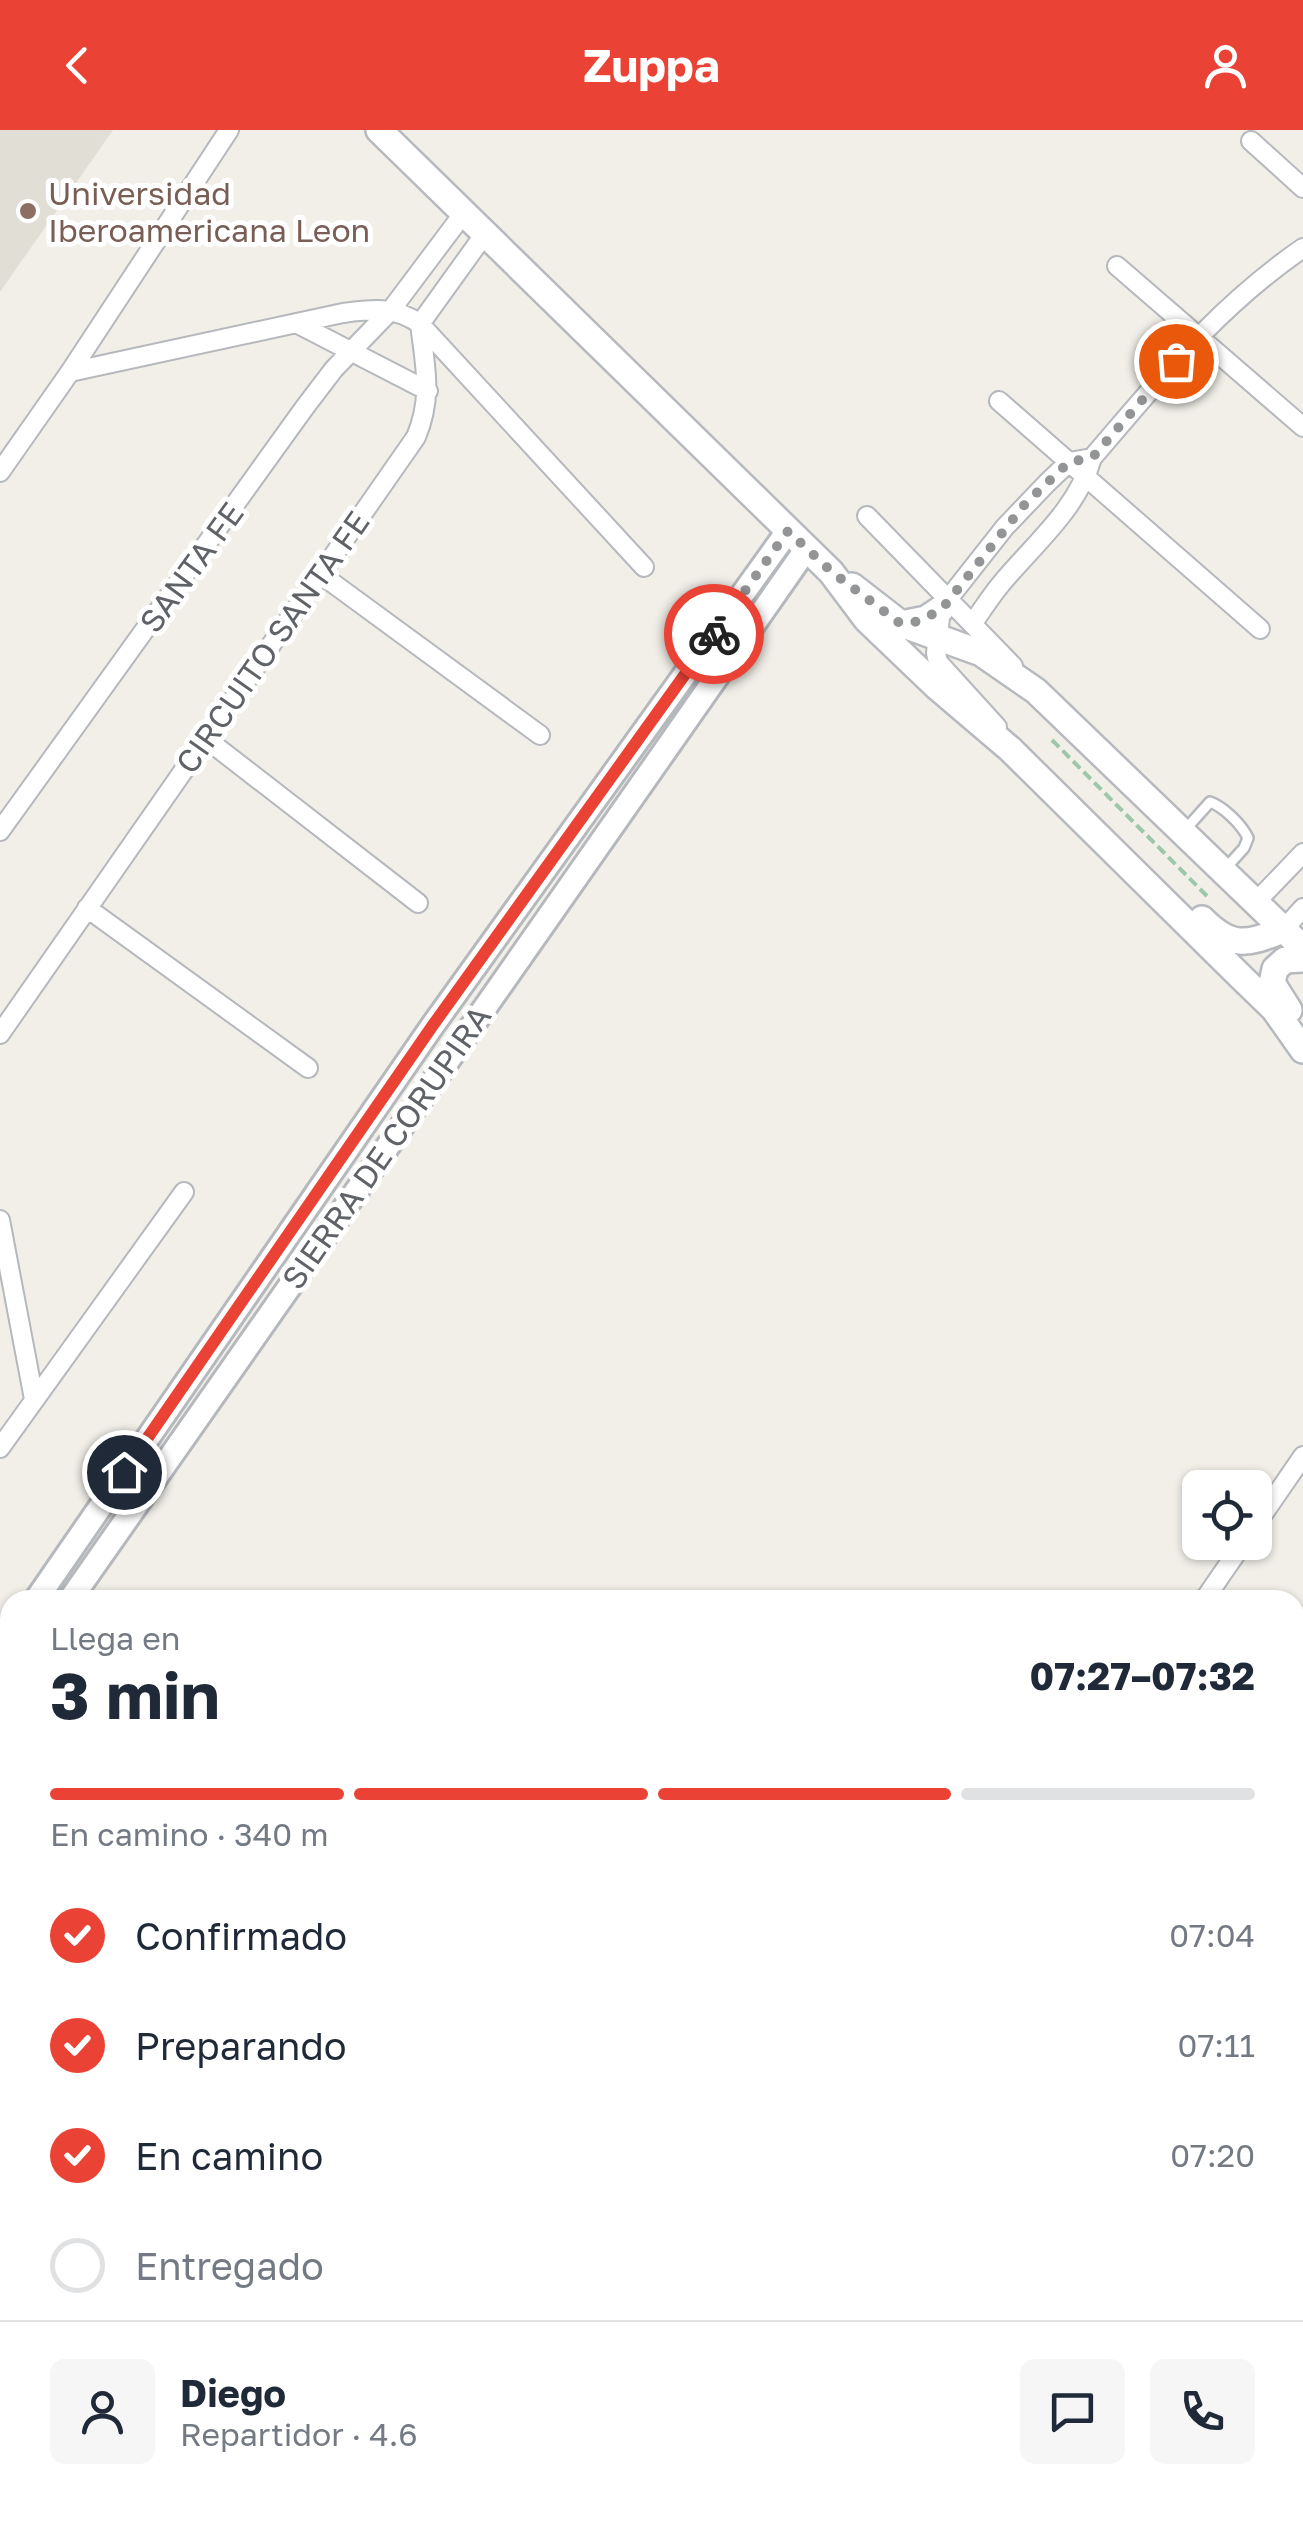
<!DOCTYPE html>
<html lang="es">
<head>
<meta charset="utf-8">
<style>
	body { margin:0; font-family:"Golos Text",sans-serif; background:#f6f6f7; color:#1f2937; height:100vh; display:flex; flex-direction:column; font-size:38px; white-space:nowrap }
	* { box-sizing:border-box; margin:0 }
	p { font-size:32px; color:#747a83 }
	.icon { flex:none; width:55px; height:55px; fill:none; stroke:currentColor; stroke-width:2; stroke-linecap:round; stroke-linejoin:round }
	.map { position:relative; flex:1; overflow:hidden }
	.drawer { position:absolute; left:0px; top:1460px; width:1305px; height:932px; display:flex; flex-direction:column; background:#fff; border-radius:30px 30px 0 0; box-shadow:0 2px 8px #0004 }
	.drawer>* { flex:none }
	.tools { position:absolute; left:1182px; top:1340px; display:grid; gap:20px }
	.tools a { display:grid; place-items:center; width:90px; height:90px; border-radius:15px; background:#fff; box-shadow:0 2px 8px #0004; font-size:50px }
	.pin { position:absolute; display:grid; place-items:center; width:85px; height:85px; color:#fff; margin:-42px; border:5px solid #fff; border-radius:50%; box-shadow:0 2px 10px #0007 }
	.courier { position:absolute; display:grid; place-items:center; width:100px; height:100px; margin:-50px; border:8px solid #ea4335; border-radius:50%; background:#fff; color:#222; box-shadow:0 2px 12px #0007 }
	.summary em { font-style:normal; font-weight:700 }
	.summary div { display:flex; flex-direction:column-reverse }
	.summary { display:flex; align-items:center; justify-content:space-between; height:170px; padding:0 50px }
	h1 { font-size:65px; font-weight:700; line-height:75px }
	.bar { display:grid; grid-template-columns:repeat(4,1fr); gap:15px 10px; align-content:center; height:120px; padding:0 50px }
	.bar i { height:12px; border-radius:8px; background:#e0e1e3 }
	.bar .selected { background:#ea4335 }
	.bar p { grid-column:span 4 }
	.line { display:flex; align-items:center; gap:25px; padding:0 50px; border-top:2px solid #e0e1e3 }
	.line div { flex:1 }
	.round { display:grid; place-items:center; flex:none; width:105px; height:105px; border-radius:15px; background:#f6f6f7 }
	ol { padding:0 50px; list-style:none }
	li { display:flex; align-items:center; gap:30px; height:110px }
	li p { margin-inline-start:auto }
	li .icon { padding:10px; border-radius:50%; background:#ea4335; color:#fff; stroke-width:4 }
	li:last-child { color:#747a83 }
	li i { width:55px; height:55px; border:5px solid #e0e1e3; border-radius:50% }
	header { display:flex; justify-content:space-between; align-items:center; height:130px; padding:0 50px; background:#ea4335; color:#fff; font-size:45px; font-weight:700 }
	.map>svg:first-child { display:block }
	.education { fill:#e1ded6 }
	.green { fill:#c5e8c5 }
	.lines { fill:none; stroke-linecap:round; stroke-linejoin:round }
	.service-casing { stroke:#b5b8bc; stroke-width:14 }
	.minor-casing { stroke:#b5b8bc; stroke-width:22 }
	.tertiary-casing { stroke:#b5b8bc; stroke-width:28 }
	.secondary-casing { stroke:#b6babf; stroke-width:30 }
	.path { stroke:#9cc7a9; stroke-width:4; stroke-dasharray:10 5; stroke-linecap:butt }
	.service { stroke:#fff; stroke-width:9 }
	.minor { stroke:#fff; stroke-width:18 }
	.tertiary { stroke:#fff; stroke-width:22 }
	.secondary { stroke:#fff; stroke-width:25 }
	.done { stroke:#929495; stroke-width:10; stroke-dasharray:0 18 }
	.route { stroke:#ea4335; stroke-width:12 }
	.education-dot { fill:#8d6e63; stroke:#fff; stroke-width:4 }
	.labels { text-anchor:middle; dominant-baseline:central; stroke-width:10; stroke-linejoin:round; paint-order:stroke }
	.education-label { font-size:32px; fill:#785e54; stroke:#fff; text-anchor:start }
	.street-label { font-size:32px; fill:#5f6368; stroke:#fff }
</style>
</head>
<body>
<header><svg class="icon" aria-label="back" viewBox="0 0 24 24"><path d="M15 5l-7 7 7 7"/></svg>Zuppa<svg class="icon" aria-label="person" viewBox="0 0 24 24"><circle cx="12" cy="8" r="4"/><path d="M4 21q1-7 8-7t8 7"/></svg></header>
<div class="map">
<svg width="1303" height="2391" viewBox="0 0 1303 2391">
	<rect width="100%" height="100%" fill="#f1efe8"/>
	<path class="education" d="M0 0H113L0 162Z"/>
	<path class="green" d="M1071 2383H1150L1144 2391H1084Z"/>
	<g class="lines">
		<g class="service-casing">
			<path id="service" d="M1185 700 1210 672C1224 677 1242 695 1248 708L1244 718 1225 739
				M447 2391 452 2382"/>
		</g>
		<g class="minor-casing">
			<path id="minor" d="M1251 11 1303 58
				M1117 136 1303 297
				M296 193 428 261
				M70 242 343 183C372 179 395 176 420 194L644 437
				M999 271 1260 499
				M0 342 70 242 229 0
				M867 386 1013 536
				M319 443 540 605
				M973 493C982 480 991 466 1001 454 1034 414 1077 380 1092 328 1160 249 1216 178 1303 118
				M997 597 938 532 936 523 941 479 949 468 1005 397 1047 353 1069 332 1092 328
				M205 608 418 773
				M0 701 305 277 334 239 391 180 463 84
				M1255 773 1303 723
				M87 778 308 938
				M1283 800 1303 778
				M0 904 416 307C433 267 425 235 420 194L484 105
				M0 1090 34 1269
				M0 1318 184 1062
				M1255 1396 1303 1326
				M1204 1470 1244 1412
				M1295 1616 1303 1604
				M1295 1678 1303 1667
				M0 1727 3 1724
				M1295 1764 1303 1770
				M0 1795 10 1801
				M1295 1947 1303 1936
				M0 2034 10 2041
				M0 2218 10 2202
				M1295 2335 1303 2341
				M0 2370 10 2358
				M852 2382 865 2391
				M1043 2382 1056 2391
				M527 2391 530 2382
				M558 2391 580 2388 597 2391
				M1009 2391 1015 2382
				M1157 2391 1163 2382"/>
		</g>
		<g class="tertiary-casing">
			<path id="tertiary" d="M36 1470 433 895 788 401
				M70 1470 807 418
				M0 1522 10 1507
				M0 1571 10 1557"/>
		</g>
		<g class="secondary-casing">
			<path id="secondary" d="M379 0 831 442 867 490 936 556 1010 619 1240 846 1274 879 1303 920
				M852 456 901 494 981 523 1036 561 1303 818
				M901 494 926 489 941 479
				M1202 789C1231 818 1246 815 1283 800
				M1289 880 1272 853 1275 839 1285 830 1303 829"/>
		</g>
		<path class="path" d="M1052 610 1207 766
			M1096 2382 1104 2391
			M114 2391 117 2382
			M1131 2391 1135 2382"/>
		<use href="#service" class="service"/>
		<use href="#minor" class="minor"/>
		<use href="#tertiary" class="tertiary"/>
		<use href="#secondary" class="secondary"/>
	</g>
	<g class="lines">
		<path class="done" d="M714 504 788 401 832 442 901 494 920 491 942 479 1025 374 1069 332 1092 328 1176 231"/>
		<path class="route" d="M124 1342 433 895 714 504"/>
	</g>
	<circle class="education-dot" cx="28" cy="81" r="10"/>
	<g class="labels">
		<g class="education-label">
			<text x="48" y="63">Universidad<tspan x="48" dy="37">Iberoamericana Leon</tspan></text>
		</g>
		<g class="street-label">
			<text transform="translate(191 437) rotate(-54)">SANTA FE</text>
			<text transform="translate(272 512) rotate(-55)">CIRCUITO SANTA FE</text>
			<text transform="translate(386 1017) rotate(-55)">SIERRA DE CORUPIRA</text>
		</g>
	</g>
</svg>
<div class="tools">
<a><svg class="icon" aria-label="locate" viewBox="0 0 24 24"><circle cx="12" cy="12" r="6"/><path d="M12 2v4M12 18v4M2 12h4M18 12h4"/></svg></a>
</div>
<div class="pin" style="left:1176px;top:231px;background:#ea580c"><svg class="icon" aria-label="bag" viewBox="0 0 24 24"><path d="M5 8h14l-1 12H6zM9 8a3 3 0 0 1 6 0"/></svg></div>
<div class="pin" style="left:124px;top:1342px;background:#1f2937"><svg class="icon" aria-label="home" viewBox="0 0 24 24"><path d="M3 11l9-7 9 7M6 9v11h12V9"/></svg></div>
<div class="courier" style="left:714px;top:504px"><svg class="icon" aria-label="bike" viewBox="0 0 24 24"><circle cx="6" cy="16" r="4"/><circle cx="18" cy="16" r="4"/><path d="M6 16l4-8h5l3 8M10 8l3 8H6M13 5h3"/></svg></div>
<section class="drawer">
<div class="summary"><div><h1>3 min</h1><p>Llega en</p></div><em>07:27–07:32</em></div>
<div class="bar"><i class="selected"></i><i class="selected"></i><i class="selected"></i><i></i><p>En camino · 340 m</p></div>
<ol>
<li><svg class="icon" aria-label="check" viewBox="0 0 24 24"><path d="M5 12l5 5 9-10"/></svg>Confirmado<p>07:04</p></li>
<li><svg class="icon" aria-label="check" viewBox="0 0 24 24"><path d="M5 12l5 5 9-10"/></svg>Preparando<p>07:11</p></li>
<li><svg class="icon" aria-label="check" viewBox="0 0 24 24"><path d="M5 12l5 5 9-10"/></svg>En camino<p>07:20</p></li>
<li><i></i>Entregado</li>
</ol>
<div class="line" style="height:180px"><a class="round"><svg class="icon" aria-label="person" viewBox="0 0 24 24"><circle cx="12" cy="8" r="4"/><path d="M4 21q1-7 8-7t8 7"/></svg></a><div><b>Diego</b><p>Repartidor · 4.6</p></div><a class="round"><svg class="icon" aria-label="chat" viewBox="0 0 24 24"><path d="M4 5h16v11H9l-5 4z"/></svg></a><a class="round"><svg class="icon" aria-label="phone" viewBox="0 0 24 24"><path d="M5 4h4l2 5-3 2q2 4 5 5l2-3 5 2v4C11 20 4 13 5 4z"/></svg></a></div>
</section>
</div>
</body>
</html>
